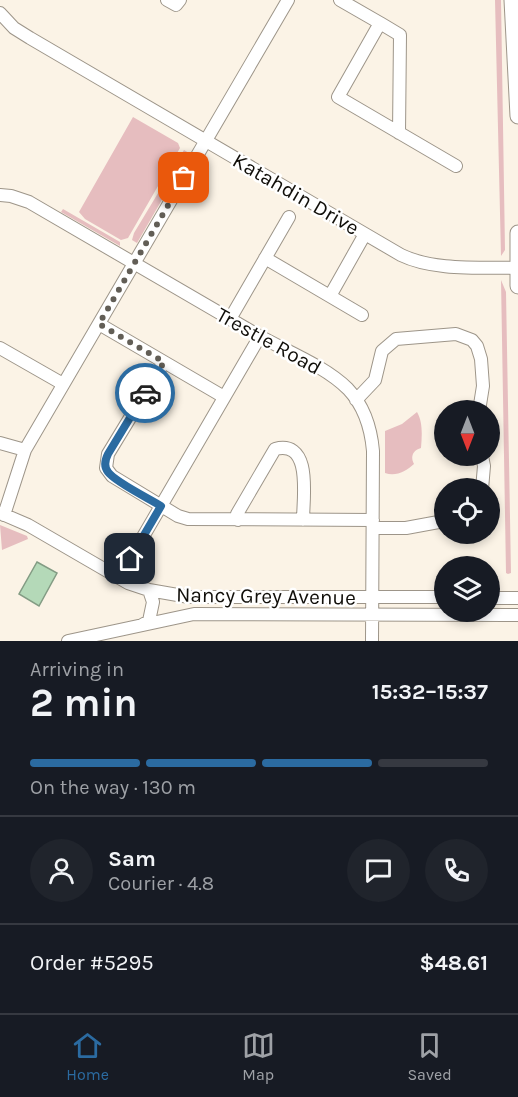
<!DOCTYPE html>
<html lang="en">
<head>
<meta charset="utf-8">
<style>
	body { margin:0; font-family:Karla,sans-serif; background:#20242c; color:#f1f3f6; height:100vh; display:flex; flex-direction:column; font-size:22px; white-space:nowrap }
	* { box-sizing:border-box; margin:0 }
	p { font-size:20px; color:#9ea1a6 }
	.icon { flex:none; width:33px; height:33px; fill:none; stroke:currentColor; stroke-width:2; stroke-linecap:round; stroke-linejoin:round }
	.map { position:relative; height:641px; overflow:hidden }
	.sheet { display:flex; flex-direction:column; background:#171b24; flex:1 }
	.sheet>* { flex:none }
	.needle { width:39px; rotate:180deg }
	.controls { position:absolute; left:434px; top:400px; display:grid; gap:12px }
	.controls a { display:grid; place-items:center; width:66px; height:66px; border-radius:50%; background:#171b24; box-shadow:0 3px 9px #0003; font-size:30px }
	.pin { position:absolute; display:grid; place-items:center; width:51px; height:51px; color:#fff; margin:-26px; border-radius:12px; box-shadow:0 3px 9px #0006 }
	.courier { position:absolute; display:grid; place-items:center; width:60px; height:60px; margin:-30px; border:4px solid #2b6ba1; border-radius:50%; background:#fff; color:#222; box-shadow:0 2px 8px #0007 }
	.head em { font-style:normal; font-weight:700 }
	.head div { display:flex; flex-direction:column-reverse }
	.head { display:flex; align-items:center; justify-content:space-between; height:102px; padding:0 30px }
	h1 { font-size:39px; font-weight:700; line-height:45px }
	.bar { display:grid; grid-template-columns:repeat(4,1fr); gap:9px 6px; align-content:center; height:72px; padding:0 30px }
	.bar i { height:8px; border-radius:4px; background:#363941 }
	.bar .current { background:#2b6ba1 }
	.bar p { grid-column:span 4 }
	.line { display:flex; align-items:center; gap:15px; padding:0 30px; border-top:2px solid #363941 }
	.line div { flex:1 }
	.round { display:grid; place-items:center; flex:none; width:63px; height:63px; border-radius:32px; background:#20242c }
	.dock { display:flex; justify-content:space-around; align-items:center; height:84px; border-top:2px solid #363941; background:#171b24; font-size:16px; color:#9ea1a6 }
	.dock a { display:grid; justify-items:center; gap:3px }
	.dock .current { color:#2b6ba1 }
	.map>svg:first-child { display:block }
	.green { fill:#e6bdbf }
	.water { fill:#b4d9b8; stroke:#839c84; stroke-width:1.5 }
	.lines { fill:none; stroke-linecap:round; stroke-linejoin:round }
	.minor-casing { stroke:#9d9589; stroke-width:14 }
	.major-casing { stroke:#9d9589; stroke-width:17 }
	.minor { stroke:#fff; stroke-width:12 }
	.major { stroke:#fff; stroke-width:15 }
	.done { stroke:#625e56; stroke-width:6; stroke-dasharray:0 10.8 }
	.route { stroke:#2b6ba1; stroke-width:8 }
	.labels { text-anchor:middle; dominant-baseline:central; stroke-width:5; stroke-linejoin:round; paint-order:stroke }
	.street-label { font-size:21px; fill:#100e09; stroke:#fff }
</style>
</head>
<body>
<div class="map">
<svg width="518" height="641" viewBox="0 0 518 641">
	<rect width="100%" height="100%" fill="#fbf3e6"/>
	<path class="green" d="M495 0H501L505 250 501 256Z
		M133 117 178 143 180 148 128 238 121 240 85 219 79 212Z
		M184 150 189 153 137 243 132 240 134 233Z
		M63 209 120 242V246L61 212Z
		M501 280 506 292 511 573 508 574 506 573Z
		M417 412C423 422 422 436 421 448 413 450 410 457 414 464 406 471 396 477 385 473V431L402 424Z
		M0 525 27 536 28 539 2 550Z"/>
	<path class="water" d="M37 562 57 573 39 606 19 594Z"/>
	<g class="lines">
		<g class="minor-casing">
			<path id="minor" d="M167 0 176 5 180 0
				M340 0 380 23 338 97 456 166
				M0 13 14 28 30 38 401 255C434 271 480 267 518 268
				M380 23 400 35 399 133
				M0 195 11 196 29 202C104 246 179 290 254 333 283 350 324 365 348 389 365 407 371 428 373 451L372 641
				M265 258 362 315
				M330 296 365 234
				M230 319 289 217
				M99 324 224 397
				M0 348 63 384
				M164 362 108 454 106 468 112 476 178 516 188 519 373 520
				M356 400 375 380 382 351 396 339 456 334 472 340 477 346 481 359 483 386 479 411
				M0 443 25 450
				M482 489 484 466 482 456
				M0 513 28 525 128 583 149 590 189 597H444
				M4 515 25 450 288 0
				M238 520 237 514 275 449C313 439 303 499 303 520
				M373 528H406L444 521
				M119 578 260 336
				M489 598H518
				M142 625 149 621 153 602 149 590
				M68 641 194 614 518 615"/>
		</g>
		<g class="major-casing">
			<path id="major" d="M512 0 518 116
				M518 233V286"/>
		</g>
		<use href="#minor" class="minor"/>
		<use href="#major" class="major"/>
	</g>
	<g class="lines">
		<path class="done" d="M145 393 164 362 99 324 184 178"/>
		<path class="route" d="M130 559 161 506C150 499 115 482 108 472 104 467 105 460 108 454L145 393"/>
	</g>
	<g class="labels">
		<g class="street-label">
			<text transform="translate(296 194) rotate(30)">Katahdin Drive</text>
			<text transform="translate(269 341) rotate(29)">Trestle Road</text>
			<text transform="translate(266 596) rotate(1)">Nancy Grey Avenue</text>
		</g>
	</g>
</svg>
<div class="controls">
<a><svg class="needle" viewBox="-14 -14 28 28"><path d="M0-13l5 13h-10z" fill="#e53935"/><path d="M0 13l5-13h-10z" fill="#9ea1a6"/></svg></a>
<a><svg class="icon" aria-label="locate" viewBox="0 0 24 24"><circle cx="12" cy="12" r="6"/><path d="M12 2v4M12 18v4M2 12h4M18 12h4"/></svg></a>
<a><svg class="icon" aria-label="layers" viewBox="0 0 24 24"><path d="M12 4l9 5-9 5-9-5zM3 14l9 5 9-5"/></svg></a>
</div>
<div class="pin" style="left:184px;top:178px;background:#ea580c"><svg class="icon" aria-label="bag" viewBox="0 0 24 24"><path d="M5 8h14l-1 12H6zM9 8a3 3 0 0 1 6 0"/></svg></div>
<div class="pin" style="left:130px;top:559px;background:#1f2937"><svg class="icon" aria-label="home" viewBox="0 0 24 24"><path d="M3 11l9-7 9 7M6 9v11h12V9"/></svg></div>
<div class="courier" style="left:145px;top:393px"><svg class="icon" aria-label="car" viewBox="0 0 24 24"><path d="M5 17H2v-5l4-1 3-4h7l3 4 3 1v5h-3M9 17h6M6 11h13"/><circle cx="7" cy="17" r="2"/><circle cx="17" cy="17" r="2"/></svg></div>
</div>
<section class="sheet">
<div class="head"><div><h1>2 min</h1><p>Arriving in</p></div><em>15:32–15:37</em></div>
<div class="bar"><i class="current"></i><i class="current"></i><i class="current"></i><i></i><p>On the way · 130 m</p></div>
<div class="line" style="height:108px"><a class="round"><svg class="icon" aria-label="person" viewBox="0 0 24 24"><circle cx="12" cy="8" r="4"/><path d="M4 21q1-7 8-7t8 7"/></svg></a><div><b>Sam</b><p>Courier · 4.8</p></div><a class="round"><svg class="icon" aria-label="chat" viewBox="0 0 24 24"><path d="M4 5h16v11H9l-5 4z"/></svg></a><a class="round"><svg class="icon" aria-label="phone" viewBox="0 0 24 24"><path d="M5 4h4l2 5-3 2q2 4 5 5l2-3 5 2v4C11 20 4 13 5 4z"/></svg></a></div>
<div class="line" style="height:78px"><div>Order #5295</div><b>$48.61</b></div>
</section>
<nav class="dock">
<a class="current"><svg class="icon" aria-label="home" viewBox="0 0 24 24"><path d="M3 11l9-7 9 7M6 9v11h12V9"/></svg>Home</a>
<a><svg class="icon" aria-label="map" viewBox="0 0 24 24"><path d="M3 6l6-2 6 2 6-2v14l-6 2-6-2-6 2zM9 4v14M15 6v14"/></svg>Map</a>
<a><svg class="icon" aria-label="saved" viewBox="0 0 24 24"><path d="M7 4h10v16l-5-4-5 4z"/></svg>Saved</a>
</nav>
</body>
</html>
